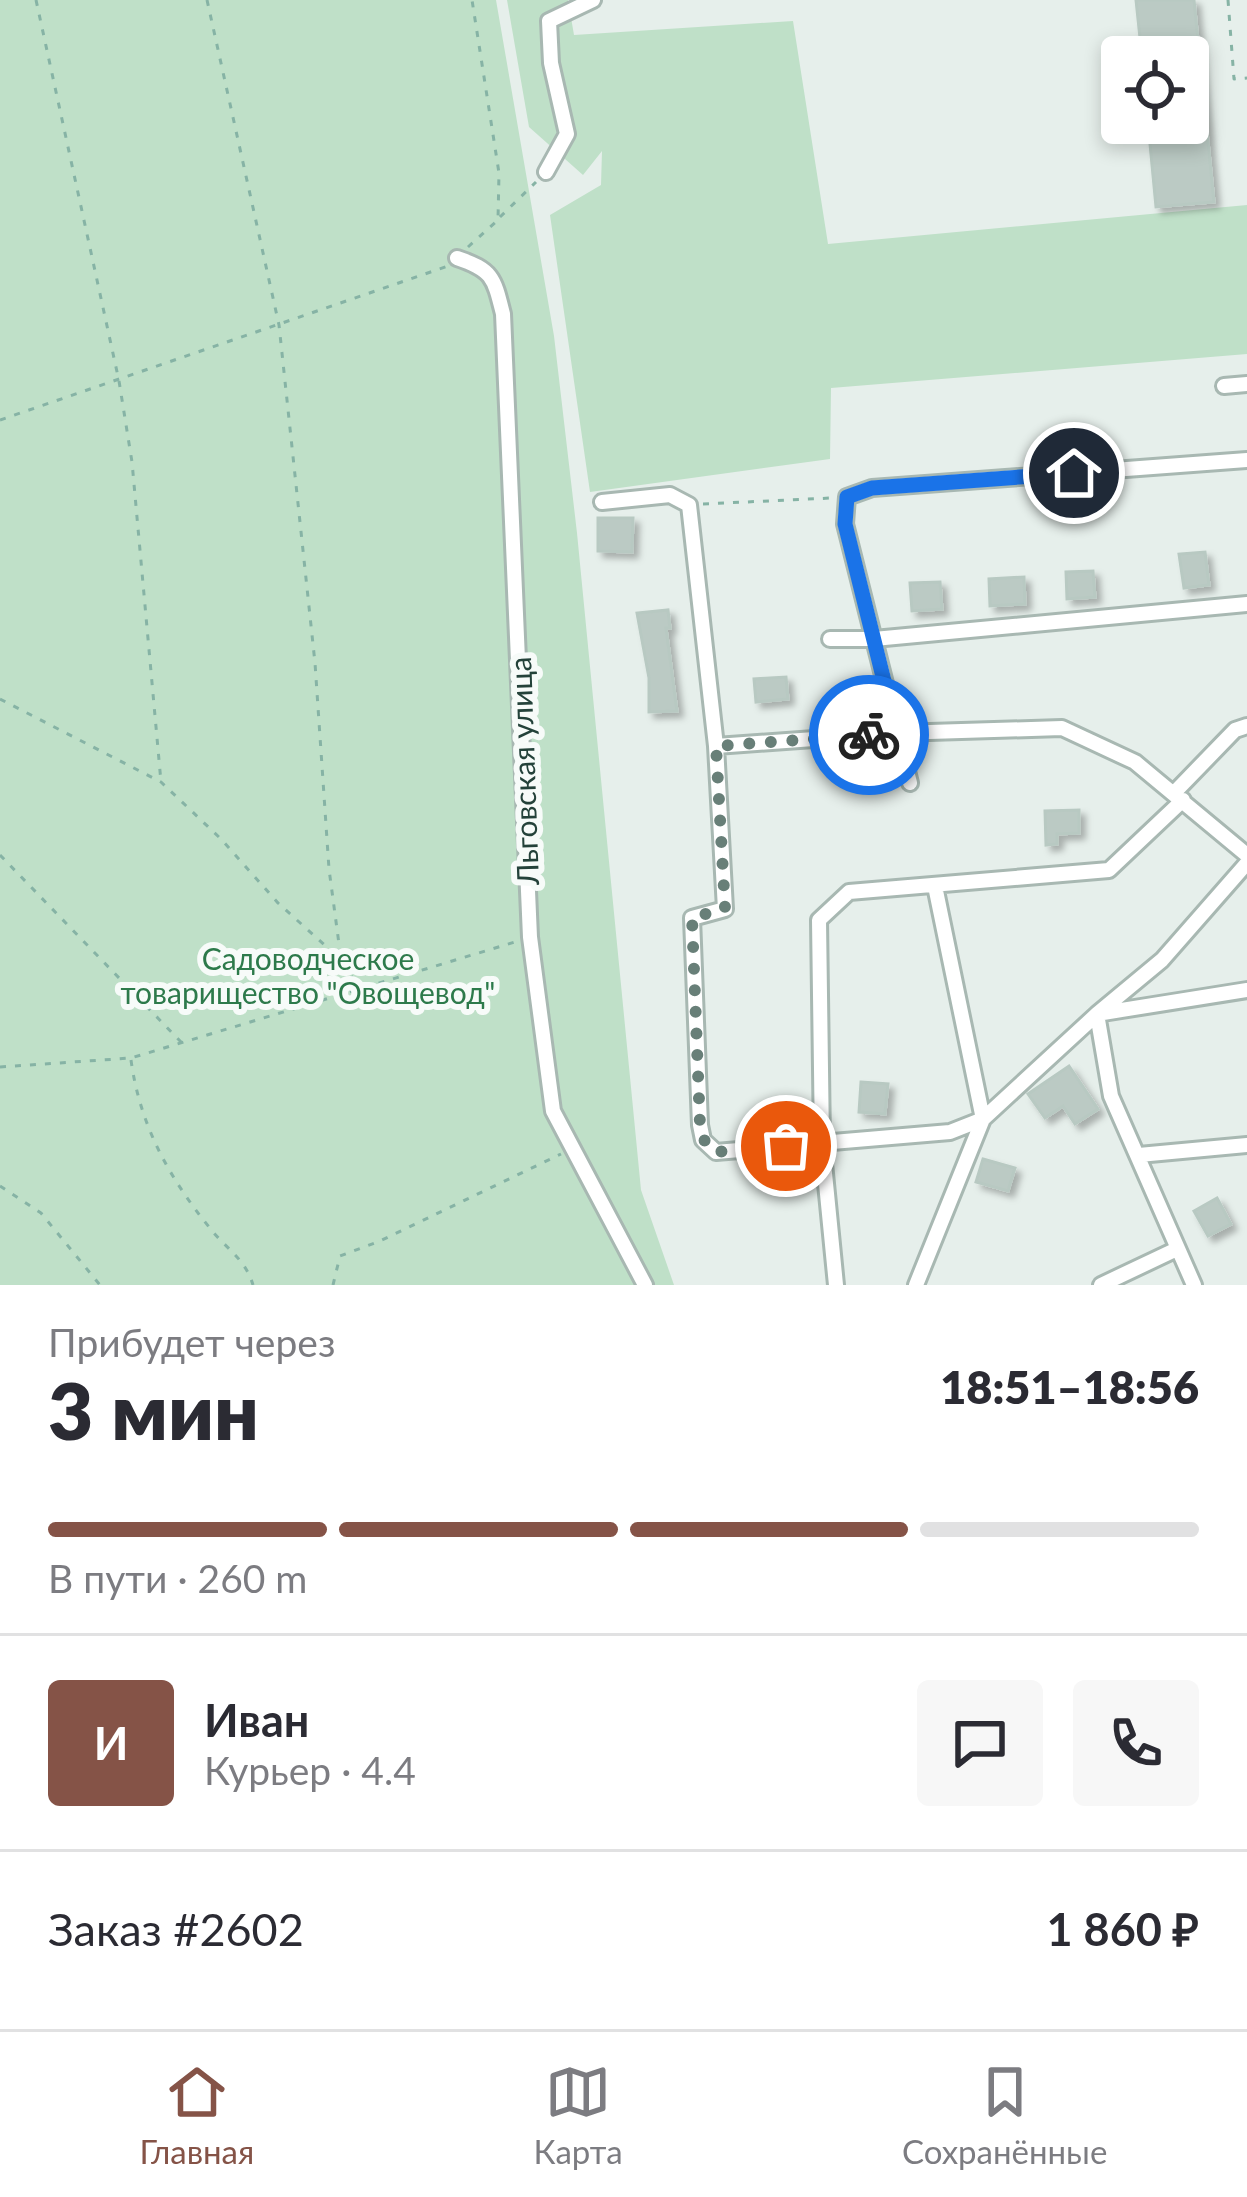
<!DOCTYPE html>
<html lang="ru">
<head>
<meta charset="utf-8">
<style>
	body { margin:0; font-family:Lato,sans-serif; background:#f7f7f7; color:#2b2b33; height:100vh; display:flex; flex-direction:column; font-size:45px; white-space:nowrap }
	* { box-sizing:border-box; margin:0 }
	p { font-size:39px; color:#7c7c81 }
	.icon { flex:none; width:66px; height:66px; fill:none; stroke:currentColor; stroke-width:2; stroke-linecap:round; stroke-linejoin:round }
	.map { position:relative; height:1285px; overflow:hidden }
	.sheet { display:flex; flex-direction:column; background:#fff; flex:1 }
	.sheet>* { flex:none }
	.tools { position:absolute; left:1101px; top:36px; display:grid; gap:24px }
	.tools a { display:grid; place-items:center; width:108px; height:108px; border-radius:12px; background:#fff; box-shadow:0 6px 18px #0003; font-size:60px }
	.pin { position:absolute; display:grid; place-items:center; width:102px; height:102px; color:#fff; margin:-51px; border:6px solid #fff; border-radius:50%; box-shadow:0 3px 12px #0007 }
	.courier { position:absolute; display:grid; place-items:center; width:120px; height:120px; margin:-60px; border:9px solid #1a73e8; border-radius:50%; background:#fff; color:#222; box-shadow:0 3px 15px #0007 }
	.head em { font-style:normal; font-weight:800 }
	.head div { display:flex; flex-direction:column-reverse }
	.head { display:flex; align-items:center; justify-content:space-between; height:204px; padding:0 48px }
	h1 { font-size:78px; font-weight:800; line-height:90px }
	.bar { display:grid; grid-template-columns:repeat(4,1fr); gap:18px 12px; align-content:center; height:144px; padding:0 48px }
	.bar i { height:15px; border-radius:9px; background:#e1e1e2 }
	.bar .selected { background:#855347 }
	.bar p { grid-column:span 4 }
	.line { display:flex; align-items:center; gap:30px; padding:0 48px; border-top:3px solid #e1e1e2 }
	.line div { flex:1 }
	.round { display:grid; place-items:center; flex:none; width:126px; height:126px; border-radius:12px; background:#f7f7f7 }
	.tab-bar { display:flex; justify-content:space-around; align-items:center; height:168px; border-top:3px solid #e1e1e2; background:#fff; font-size:33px; color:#7c7c81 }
	.tab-bar a { display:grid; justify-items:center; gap:6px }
	.tab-bar .selected { color:#855347 }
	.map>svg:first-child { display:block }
	.green { fill:#bfe0c8 }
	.building { fill:#bbcac4; stroke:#b8c9c2; stroke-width:3; filter:url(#shadow) }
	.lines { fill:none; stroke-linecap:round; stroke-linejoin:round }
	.minor-casing { stroke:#a8b8b2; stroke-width:20 }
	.path { stroke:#86b3a5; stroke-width:3; stroke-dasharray:6 9; stroke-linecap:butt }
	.minor { stroke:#fff; stroke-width:14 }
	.done { stroke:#687f78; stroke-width:12; stroke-dasharray:0 21.6 }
	.route { stroke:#1a73e8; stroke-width:15 }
	.labels { text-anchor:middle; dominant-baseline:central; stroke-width:12; stroke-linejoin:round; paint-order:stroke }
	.street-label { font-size:30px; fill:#24423a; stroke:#f7fbf9 }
	.park-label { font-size:30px; fill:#2d7a4b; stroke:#f7fbf9 }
</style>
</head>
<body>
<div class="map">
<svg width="1247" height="1285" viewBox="0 0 1247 1285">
	<defs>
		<filter id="shadow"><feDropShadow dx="5.5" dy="5.5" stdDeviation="3" flood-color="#0004"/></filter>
	</defs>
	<rect width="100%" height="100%" fill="#e6efeb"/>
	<path class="green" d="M0 0H496L554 336 577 533 641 1190 674 1285H0Z
		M507 0H568L574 35 793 21 828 244 1247 205V354L831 388 830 459 590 492 550 215 601 185 602 151 583 175 529 127Z"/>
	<path class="building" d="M1136 0H1194L1214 202 1156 207 1148 123H1188V57H1142Z
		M598 518H633L632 552 598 551Z
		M1205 552 1209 585 1184 588 1179 554Z
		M1093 571 1095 597 1067 599 1066 572Z
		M1024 577 1025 604 990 606 989 579Z
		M940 582 942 609 912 611 910 583Z
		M668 610 670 628H666L677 711 649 712V678L637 613Z
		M786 677 788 699 756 702 754 679Z
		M1079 810V833L1057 834V844L1046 845 1045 811Z
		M1069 1066 1098 1109 1075 1124 1063 1106 1045 1118 1028 1094Z
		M861 1082 888 1084 885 1114 859 1112Z
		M983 1159 1015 1168 1008 1191 976 1182Z
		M1217 1198 1231 1224 1208 1236 1194 1211Z"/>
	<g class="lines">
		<g class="minor-casing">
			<path id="minor" d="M546 172 567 134 551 63 549 21 593 0
				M457 258C493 270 494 278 503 314L530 937 553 1111 645 1285
				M1224 386 1247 384
				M602 502 670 495 689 505 716 746 725 909 692 918 700 1125 703 1140 716 1152 950 1132 983 1119 1097 1014 1162 960 1247 863
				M830 639H874L1247 604
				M716 746 897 733 1062 728 1135 762 1247 855
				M910 783 845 524 847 497 872 488 1247 460
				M1174 793 1235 730 1247 726
				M935 886 983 1119
				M1103 1013 1247 990
				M1097 1014 1111 1096 1194 1285
				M1139 1155 1247 1145
				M836 1285 822 1143 819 920 849 892 1109 870 1183 800
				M916 1285 983 1119
				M1101 1285 1177 1249"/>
		</g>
		<path class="path" d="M36 0 119 381 132 462 161 782
			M207 0 279 325 315 663 329 869 341 959 359 989
			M1228 0 1234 79 1247 78
			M500 217 536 182
			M468 247 498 220 499 173 472 0
			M0 420 448 266
			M703 504 831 498
			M0 699 161 782 221 839 278 903 338 957
			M0 855 182 1043
			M131 1060C140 1125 168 1176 209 1227 226 1249 245 1258 253 1285
			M0 1067 131 1058 515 942
			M0 1186 41 1213 100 1285
			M333 1285 340 1256 380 1241 561 1154"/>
		<use href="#minor" class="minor"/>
	</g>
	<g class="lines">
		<path class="done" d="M786 1146 716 1152 704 1140 700 1125 692 918 725 908 716 746 869 735"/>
		<path class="route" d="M869 735 897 733 845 524 847 497 872 488 1074 473"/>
	</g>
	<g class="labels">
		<g class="street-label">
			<text transform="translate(523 771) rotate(-92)">Льговская улица</text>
		</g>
		<g class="park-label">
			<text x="308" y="958">Садоводческое<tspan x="308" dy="34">товарищество "Овощевод"</tspan></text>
		</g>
	</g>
</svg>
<div class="tools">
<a><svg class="icon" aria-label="locate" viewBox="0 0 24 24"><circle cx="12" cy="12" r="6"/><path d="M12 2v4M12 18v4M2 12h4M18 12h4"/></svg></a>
</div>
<div class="pin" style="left:786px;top:1146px;background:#ea580c"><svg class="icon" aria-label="bag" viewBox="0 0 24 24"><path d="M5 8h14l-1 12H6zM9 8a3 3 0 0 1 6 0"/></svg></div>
<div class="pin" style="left:1074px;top:473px;background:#1f2937"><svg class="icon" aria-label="home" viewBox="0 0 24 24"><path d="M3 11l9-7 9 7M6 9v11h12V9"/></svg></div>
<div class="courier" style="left:869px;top:735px"><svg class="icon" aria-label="bike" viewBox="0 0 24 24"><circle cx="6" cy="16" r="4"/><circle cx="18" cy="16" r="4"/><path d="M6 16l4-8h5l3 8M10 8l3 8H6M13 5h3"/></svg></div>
</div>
<section class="sheet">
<div class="head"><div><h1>3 мин</h1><p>Прибудет через</p></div><em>18:51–18:56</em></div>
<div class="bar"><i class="selected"></i><i class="selected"></i><i class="selected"></i><i></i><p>В пути · 260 m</p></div>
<div class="line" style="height:216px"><b class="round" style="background:#855347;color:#fff">И</b><div><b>Иван</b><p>Курьер · 4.4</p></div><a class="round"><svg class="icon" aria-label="chat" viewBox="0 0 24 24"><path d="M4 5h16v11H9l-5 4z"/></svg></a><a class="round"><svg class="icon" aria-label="phone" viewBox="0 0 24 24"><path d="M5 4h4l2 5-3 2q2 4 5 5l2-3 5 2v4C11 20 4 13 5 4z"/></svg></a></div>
<div class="line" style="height:156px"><div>Заказ #2602</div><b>1 860 ₽</b></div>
</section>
<nav class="tab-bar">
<a class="selected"><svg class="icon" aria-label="home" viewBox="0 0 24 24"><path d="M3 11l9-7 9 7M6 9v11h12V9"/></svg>Главная</a>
<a><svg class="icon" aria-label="map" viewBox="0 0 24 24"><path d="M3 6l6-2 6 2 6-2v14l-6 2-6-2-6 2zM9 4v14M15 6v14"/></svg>Карта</a>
<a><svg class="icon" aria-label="saved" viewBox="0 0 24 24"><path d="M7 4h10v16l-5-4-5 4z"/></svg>Сохранённые</a>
</nav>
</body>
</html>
